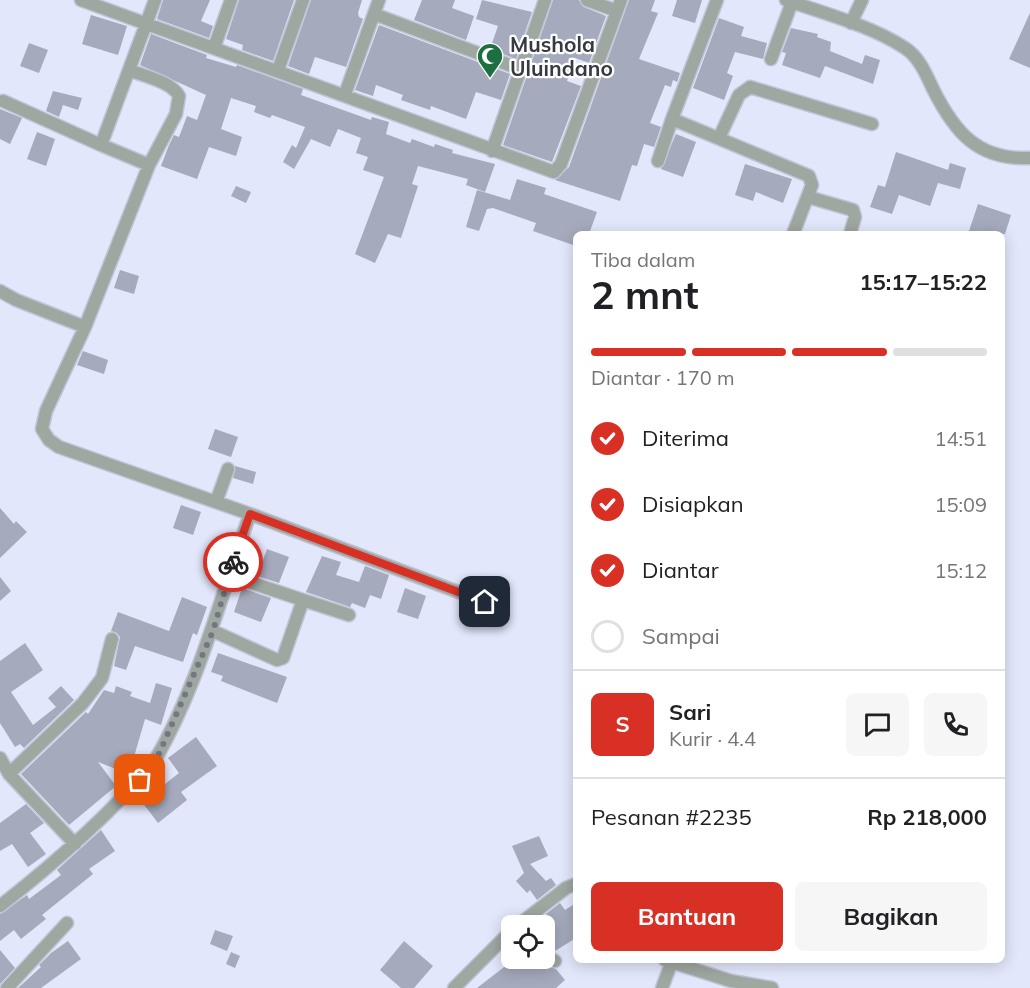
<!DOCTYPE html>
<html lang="id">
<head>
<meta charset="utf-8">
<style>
	body { margin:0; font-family:Mulish,sans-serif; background:#f6f6f6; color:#202124; height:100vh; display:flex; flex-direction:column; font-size:22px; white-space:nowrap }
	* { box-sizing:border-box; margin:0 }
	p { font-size:20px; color:#757577 }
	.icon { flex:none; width:33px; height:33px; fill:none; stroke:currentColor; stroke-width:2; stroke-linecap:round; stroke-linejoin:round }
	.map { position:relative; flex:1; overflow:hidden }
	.panel { position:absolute; left:573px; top:231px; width:432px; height:732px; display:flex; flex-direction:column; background:#fff; border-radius:9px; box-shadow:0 3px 15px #0003 }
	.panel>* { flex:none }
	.controls { position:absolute; left:501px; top:915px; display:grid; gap:12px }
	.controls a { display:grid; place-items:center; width:54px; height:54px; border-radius:9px; background:#fff; box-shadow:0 3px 15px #0003; font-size:30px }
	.pin { position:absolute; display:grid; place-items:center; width:51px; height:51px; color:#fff; margin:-26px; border-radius:12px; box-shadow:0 3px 9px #0006 }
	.courier { position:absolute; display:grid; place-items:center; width:60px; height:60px; margin:-30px; border:4px solid #d93025; border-radius:50%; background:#fff; color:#222; box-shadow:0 2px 8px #0007 }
	.summary em { font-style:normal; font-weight:700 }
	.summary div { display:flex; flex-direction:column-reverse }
	.summary { display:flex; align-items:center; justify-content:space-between; height:102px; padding:0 18px }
	h1 { font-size:39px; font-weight:700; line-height:45px }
	.bar { display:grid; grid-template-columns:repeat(4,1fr); gap:9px 6px; align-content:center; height:72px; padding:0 18px }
	.bar i { height:8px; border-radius:4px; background:#e0e0e0 }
	.bar .current { background:#d93025 }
	.bar p { grid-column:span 4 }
	.line { display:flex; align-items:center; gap:15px; padding:0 18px; border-top:2px solid #e0e0e0 }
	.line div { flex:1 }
	.round { display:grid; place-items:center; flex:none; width:63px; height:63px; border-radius:9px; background:#f6f6f6 }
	ol { padding:0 18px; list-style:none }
	li { display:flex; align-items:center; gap:18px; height:66px }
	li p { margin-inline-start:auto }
	li .icon { padding:6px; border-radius:50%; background:#d93025; color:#fff; stroke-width:4 }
	li:last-child { color:#757577 }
	li i { width:33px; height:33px; border:3px solid #e0e0e0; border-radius:50% }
	.action { display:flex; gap:12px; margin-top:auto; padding:12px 18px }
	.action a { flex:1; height:69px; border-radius:9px; background:#d93025; color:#fff; font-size:24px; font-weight:700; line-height:69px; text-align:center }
	.action a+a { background:#f6f6f6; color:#202124 }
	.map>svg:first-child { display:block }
	.building { fill:#a5aabd }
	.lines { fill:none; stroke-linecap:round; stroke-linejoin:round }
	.minor-casing { stroke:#c0c4d6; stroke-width:15 }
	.minor { stroke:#9fa7a1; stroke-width:12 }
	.done { stroke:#747783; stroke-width:6; stroke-dasharray:0 10.8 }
	.route { stroke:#d93025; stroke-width:8 }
	.labels { text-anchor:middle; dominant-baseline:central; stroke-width:4.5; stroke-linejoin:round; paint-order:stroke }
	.poi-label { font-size:21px; font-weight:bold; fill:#383a42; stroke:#fff; text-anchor:start }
</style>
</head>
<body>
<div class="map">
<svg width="1030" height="988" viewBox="0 0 1030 988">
	<rect width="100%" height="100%" fill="#e2e7fb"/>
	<path class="building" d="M163 0H210L201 21 213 26 209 38 157 19Z
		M239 0H294L273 61 242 50 243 45 226 39Z
		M311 0H362L358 13 359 17 363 19 346 67 315 57 309 74 288 66Z
		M422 0H455L452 8 474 16 466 40 414 20Z
		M482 0 532 12 516 59 490 49 498 26 476 19Z
		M553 0H579L584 7 606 16 589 63 575 58 567 81 581 86 552 162 503 145Z
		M629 0H655L651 11 658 13 639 59 680 73 677 82 673 80 671 87 665 85 650 123 661 127 654 147 644 144 637 166 632 165 620 201 555 180 569 167Z
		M677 0H702L695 23 672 16Z
		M1030 13V68L1009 59Z
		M91 15 127 26 118 55 82 44Z
		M719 18 744 27 741 36 767 43 763 59 735 52 727 73 733 76 724 100 693 88Z
		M379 25 510 74 501 100 476 92 466 119 431 106 430 110 401 100 403 95 376 85 373 96 355 90Z
		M791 28 818 34 817 37 831 42 830 51 862 64 865 55 880 60 873 84 825 66 820 78 782 65 786 53 782 52Z
		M151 34 207 55 206 58 236 67 237 65 303 89 301 95 371 120 372 117 389 122 386 134 410 143 412 139 434 147 435 144 453 150 452 153 495 164 485 192 466 185 468 179 418 166 412 184 418 186 401 238 388 234 375 263 355 254 384 177 363 170 368 157 356 153 361 138 338 129 330 147 311 139 294 169 283 162 292 145 296 148 305 127 272 115 270 118 254 112 256 106 231 98 221 129 242 137 236 156 209 147 197 179 161 166 169 145 174 135 179 137 187 116 197 120 206 95 140 65Z
		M29 43 48 50 39 73 20 66Z
		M53 91 82 98 78 110 63 105 59 117 46 111Z
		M0 109 22 118 10 144 0 139Z
		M37 132 55 139 46 166 27 159Z
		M676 134 696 142 683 177 661 169Z
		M896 152 948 170 950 163 966 168 960 189 938 183 930 206 899 195 892 214 870 207 878 185 885 187Z
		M745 164 792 179 783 203 756 192 753 201 735 195Z
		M517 179 546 188 544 194 597 212 589 234H576V246L533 231 536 223 493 208 487 209 479 231 466 227 477 190 510 200Z
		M236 186 251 192 246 203 231 196Z
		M978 204 1011 215 1005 234H968Z
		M120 270 139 276 134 294 114 288Z
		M83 351 108 360 104 374 77 365Z
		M215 429 238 437 231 457 208 449Z
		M235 466 256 472 253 484 233 478Z
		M181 505 201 512 193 535 173 528Z
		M0 508 14 524 16 521 27 532 0 558Z
		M267 549 289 557 279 583 257 576Z
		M322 556 341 562 336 575 359 582 365 566 389 575 381 599 370 595 365 608 352 603 350 607 306 592Z
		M0 577 11 591 0 601Z
		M242 588 271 598 261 622 234 612Z
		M405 588 426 596 418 619 397 612Z
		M182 597 207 607 197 635 193 633 183 662 135 646 126 670 114 666 120 637 117 633 111 631 118 612 169 631Z
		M25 643 43 670 11 692 33 725 56 707 48 698 61 686 74 700 24 748 20 744 15 747 0 723V661Z
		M218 653 287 677 277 703 221 681 223 676 211 672Z
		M156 683 172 688 161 725 145 719 129 774 98 762 116 786 69 825 21 774 86 712 88 714 104 690 114 693 116 686 132 692 130 696 150 703Z
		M196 737 217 766 181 792 187 800 158 823 142 802 179 773 168 758Z
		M26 804 44 823 30 833 46 854 28 867 12 844 0 851V823Z
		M101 830 115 851 89 869 93 874 42 915 46 919 21 939 14 930 0 941V914L27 895 29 899 61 875 57 870Z
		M539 836 548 856 530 864 546 881 551 878 556 885 537 900 530 890 527 893 516 881 524 873 512 846Z
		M560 903 565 910 576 903V938L555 951 544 934V921L549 918 546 914Z
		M215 930 233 936 227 951 210 944Z
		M68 941 81 959 41 988H18L41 967 39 965 51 953Z
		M404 941 433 966 414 988H401L380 970Z
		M0 950 15 968 0 984Z
		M231 952 240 956 235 968 226 964Z
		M516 958H537L544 965 556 969 565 980 556 988H477Z"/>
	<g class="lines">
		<g class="minor-casing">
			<path id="minor" d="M81 0 554 172 561 164 621 0
				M587 0 617 11
				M717 0 672 119 809 176 812 185 793 234
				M786 0C823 13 872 26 905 48 919 57 926 74 933 89 955 133 978 160 1030 158
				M374 14 520 69
				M851 23 862 0
				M214 48 231 0
				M771 59 792 2
				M129 70C144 76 172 82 179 96L176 114 149 165
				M278 70 303 0
				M345 94 379 0
				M3 101 101 145
				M719 138 739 95 750 87 872 124
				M492 151 545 0
				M658 161 672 119
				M808 197 853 210 855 217 850 234
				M0 291 16 300 85 327
				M216 502 228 469
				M250 514 485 602
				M228 575 303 600
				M213 631 277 660 283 658 303 600 349 615
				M0 758 9 774 75 844
				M9 774 83 703 102 678 112 639
				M0 906C55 863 109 816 154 762 199 685 220 598 250 514L59 447 49 440 42 429 46 411 85 327 149 165 101 145 155 0
				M517 926 566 888 576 884
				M544 954 555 961
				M665 960 731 981 772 988
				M7 988 67 923
				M454 988 512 930
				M662 988 671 964"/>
		</g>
		<use href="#minor" class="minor"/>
	</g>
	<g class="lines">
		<path class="done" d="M140 780 158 756 213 631 233 562"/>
		<path class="route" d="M233 562 250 514 485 602"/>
	</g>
	<defs>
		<g id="mosque-pin" transform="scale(1.35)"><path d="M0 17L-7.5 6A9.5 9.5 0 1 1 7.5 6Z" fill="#1d6f3f" stroke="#fff"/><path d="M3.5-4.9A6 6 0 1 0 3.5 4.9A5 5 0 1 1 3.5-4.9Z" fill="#fff"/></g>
	</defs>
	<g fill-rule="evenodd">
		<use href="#mosque-pin" x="490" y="56"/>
	</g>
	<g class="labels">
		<g class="poi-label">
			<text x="510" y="44">Mushola<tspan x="510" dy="24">Uluindano</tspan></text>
		</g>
	</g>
</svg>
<div class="controls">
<a><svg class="icon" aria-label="locate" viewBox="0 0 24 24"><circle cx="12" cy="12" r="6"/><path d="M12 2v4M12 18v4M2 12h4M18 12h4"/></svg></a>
</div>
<div class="pin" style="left:140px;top:780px;background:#ea580c"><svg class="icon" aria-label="bag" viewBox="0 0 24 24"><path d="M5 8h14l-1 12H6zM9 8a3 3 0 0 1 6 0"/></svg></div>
<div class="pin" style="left:485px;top:602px;background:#1f2937"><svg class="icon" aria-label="home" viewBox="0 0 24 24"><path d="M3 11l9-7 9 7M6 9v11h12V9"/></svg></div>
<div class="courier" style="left:233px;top:562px"><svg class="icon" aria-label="bike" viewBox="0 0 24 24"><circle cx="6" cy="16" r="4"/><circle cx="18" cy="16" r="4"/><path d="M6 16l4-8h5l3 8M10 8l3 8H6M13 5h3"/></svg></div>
<section class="panel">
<div class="summary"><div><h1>2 mnt</h1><p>Tiba dalam</p></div><em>15:17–15:22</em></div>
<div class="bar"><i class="current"></i><i class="current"></i><i class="current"></i><i></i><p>Diantar · 170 m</p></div>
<ol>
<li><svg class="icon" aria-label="check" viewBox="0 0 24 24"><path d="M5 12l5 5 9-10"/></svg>Diterima<p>14:51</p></li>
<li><svg class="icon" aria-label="check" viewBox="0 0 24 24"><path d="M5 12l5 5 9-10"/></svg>Disiapkan<p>15:09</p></li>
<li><svg class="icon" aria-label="check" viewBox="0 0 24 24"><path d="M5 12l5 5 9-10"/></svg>Diantar<p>15:12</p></li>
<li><i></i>Sampai</li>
</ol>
<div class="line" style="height:108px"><b class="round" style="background:#d93025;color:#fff">S</b><div><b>Sari</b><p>Kurir · 4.4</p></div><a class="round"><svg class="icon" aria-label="chat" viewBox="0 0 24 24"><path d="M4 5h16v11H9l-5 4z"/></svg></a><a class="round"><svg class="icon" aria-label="phone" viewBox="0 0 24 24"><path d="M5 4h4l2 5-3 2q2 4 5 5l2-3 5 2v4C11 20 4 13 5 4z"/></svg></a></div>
<div class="line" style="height:78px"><div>Pesanan #2235</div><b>Rp 218,000</b></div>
<div class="action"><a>Bantuan</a><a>Bagikan</a></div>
</section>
</div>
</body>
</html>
